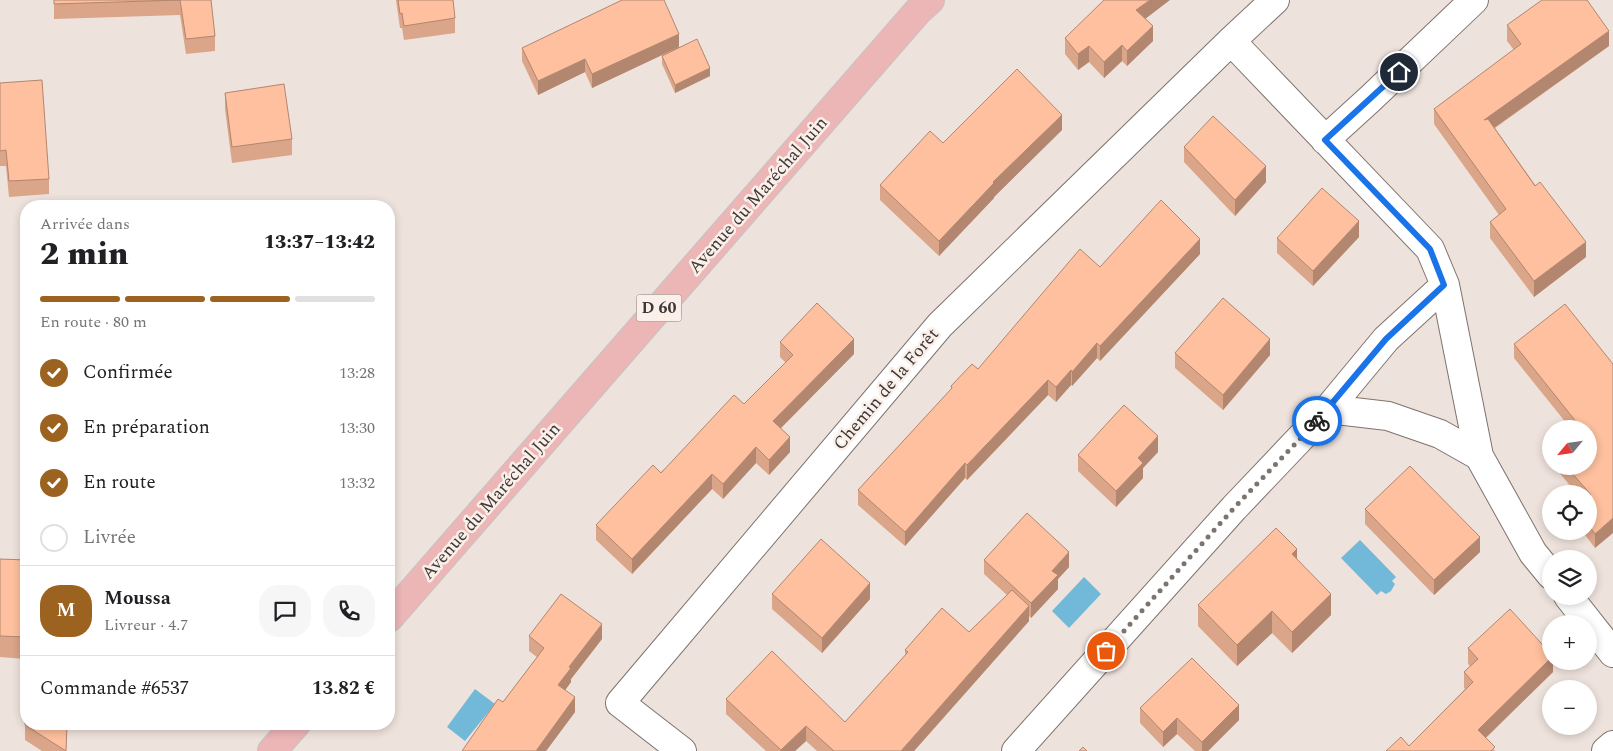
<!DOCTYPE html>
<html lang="fr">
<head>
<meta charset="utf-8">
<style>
	body { margin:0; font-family:Spectral,serif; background:#f6f6f6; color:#202124; height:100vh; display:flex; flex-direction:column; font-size:19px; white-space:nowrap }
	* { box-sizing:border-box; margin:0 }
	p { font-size:16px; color:#757577 }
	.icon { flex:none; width:28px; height:28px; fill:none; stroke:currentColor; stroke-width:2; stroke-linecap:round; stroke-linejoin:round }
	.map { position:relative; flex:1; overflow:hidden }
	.sheet { position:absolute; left:20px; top:200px; width:375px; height:530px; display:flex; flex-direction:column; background:#fff; border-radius:20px; box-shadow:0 2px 8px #0003 }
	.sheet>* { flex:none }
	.needle { width:32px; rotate:241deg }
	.tools { position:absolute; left:1542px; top:420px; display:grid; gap:10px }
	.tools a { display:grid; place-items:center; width:55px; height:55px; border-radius:50%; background:#fff; box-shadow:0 2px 8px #0003; font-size:25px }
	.pin { position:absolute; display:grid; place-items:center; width:42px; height:42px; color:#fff; margin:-21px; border:2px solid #fff; border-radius:50%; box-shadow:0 1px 5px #0007 }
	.courier { position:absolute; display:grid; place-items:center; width:50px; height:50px; margin:-25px; border:4px solid #1a73e8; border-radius:50%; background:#fff; color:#222; box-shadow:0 1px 6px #0007 }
	.summary em { font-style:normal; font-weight:800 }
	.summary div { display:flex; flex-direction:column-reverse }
	.summary { display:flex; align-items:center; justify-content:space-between; height:85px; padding:0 20px }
	h1 { font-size:32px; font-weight:800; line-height:38px }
	.bar { display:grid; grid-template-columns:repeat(4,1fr); gap:8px 5px; align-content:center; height:60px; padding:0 20px }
	.bar i { height:6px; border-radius:4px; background:#e0e0e0 }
	.bar .current { background:#9b631f }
	.bar p { grid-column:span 4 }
	.line { display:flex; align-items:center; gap:12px; padding:0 20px; border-top:1px solid #e0e0e0 }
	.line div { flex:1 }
	.round { display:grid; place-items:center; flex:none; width:52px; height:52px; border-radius:20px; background:#f6f6f6 }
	ol { padding:0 20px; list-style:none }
	li { display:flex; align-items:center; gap:15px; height:55px }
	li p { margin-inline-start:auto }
	li .icon { padding:5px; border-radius:50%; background:#9b631f; color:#fff; stroke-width:4 }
	li:last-child { color:#757577 }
	li i { width:28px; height:28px; border:2px solid #e0e0e0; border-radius:50% }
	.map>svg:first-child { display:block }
	.water { fill:#72b8d8 }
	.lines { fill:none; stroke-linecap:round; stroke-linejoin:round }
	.street-casing { stroke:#7e736e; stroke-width:30 }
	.primary-casing { stroke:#c5c3c3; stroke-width:30 }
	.street { stroke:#fff; stroke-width:28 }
	.primary { stroke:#ecb5b6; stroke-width:28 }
	.wall { fill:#daa588 }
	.shaded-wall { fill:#b2866f }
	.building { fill:#fec09e; stroke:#b2866f }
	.done { stroke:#7b7470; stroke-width:5; stroke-dasharray:0 9 }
	.route { stroke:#1a73e8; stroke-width:6 }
	.labels { text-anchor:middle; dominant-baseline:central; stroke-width:5; stroke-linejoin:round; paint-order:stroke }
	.shield { fill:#fbefe9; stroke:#766f6c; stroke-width:1 }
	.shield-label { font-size:16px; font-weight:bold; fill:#3d3836 }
	.street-label { font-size:18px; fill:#3d3836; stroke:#fbefe9 }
</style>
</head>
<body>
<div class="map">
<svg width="1613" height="751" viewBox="0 0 1613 751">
	<rect width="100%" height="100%" fill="#eee2dc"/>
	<path class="water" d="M1360 540 1396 577 1392 581 1395 584 1391 591 1386 594 1381 591 1377 595 1341 558Z
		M1084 577 1101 594 1069 628 1052 611Z
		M475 689 495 704 465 741 447 727Z"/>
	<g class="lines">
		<g class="street-casing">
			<path id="street" d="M1275 0 1231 41 1430 249 1445 285 1479 456 1533 553 1551 575
				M1325 140 1370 99 1474 0
				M1328 409 1388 416 1440 434 1479 456
				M1568 596 1613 653
				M682 751 620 703 940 325 1231 41
				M1016 751 1234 508 1328 409 1386 339 1445 285
				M1606 751 1613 745"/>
		</g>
		<g class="primary-casing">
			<path id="primary" d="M389 618 918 11 930 0
				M272 751 296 724"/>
		</g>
		<use href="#street" class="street"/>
		<use href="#primary" class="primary"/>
	</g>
	<path class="wall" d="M54 0H211L215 36V51L186 54 180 15 54 19Z
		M396 0H453L455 18V33L404 40 402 28H400Z
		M1146 19 1153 41 1127 66 1122 61 1104 78 1089 62 1078 70 1065 54V38Z
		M1507 25 1609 46 1495 128 1586 257 1534 297 1490 238V222L1499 215 1434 124V109L1514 50 1507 41Z
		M679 47 710 76 675 93 662 64V56L675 49 592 88 585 72 538 95 522 61V48Z
		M0 83 49 179V194L9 197 6 166H0Z
		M225 93 292 139V155L232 163 225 109Z
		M1062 130 994 197V198L939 256 880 200V185L943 143Z
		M1184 147 1266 182 1235 216 1184 162Z
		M1359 237 1313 286 1277 253V238Z
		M1200 254 1100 361 1097 358 1072 386 1071 385 1056 402 1048 395 967 480 965 478 905 546 858 505V490L951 390V386L978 369 1100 267Z
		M780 342 854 354 781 428 790 452 769 475 756 463 723 499 712 489 632 574 596 540V525L744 404 786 363 780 357Z
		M1514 344 1613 364 1595 548 1582 531H1589V494H1577L1558 471V466H1589V429H1571L1514 358Z
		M1175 353 1270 355 1223 410 1175 368Z
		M1158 452 1143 468V478L1116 507 1078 471V455Z
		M1365 509 1480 552 1434 595 1365 524Z
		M0 559 26 560V659L0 657Z
		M1297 559 1331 615 1292 653 1272 633 1237 666 1198 626V605Z
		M984 560 1069 567 1058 579V589L1031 618 1029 616V621L914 751H817L806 741 795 751H766L726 714V699L845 722 905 656V650L969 632 1007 595 984 574Z
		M772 594 870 599 822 653 772 609Z
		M529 636 602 639 571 679V682L565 690 575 712 546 751H462L503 702 537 657 529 651Z
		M1468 648 1553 661V672L1486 738 1495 751 1409 746 1465 689 1464 688V672L1470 666 1468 664Z
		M1140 708 1239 720 1208 751H1195L1177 734 1163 747 1140 723Z
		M26 724H67L66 751H42L25 740V725Z"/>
	<path class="shaded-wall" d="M1150 0H1170L1136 26V10Z
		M1153 26V41L1127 66V51Z
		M1609 31V46L1484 135V120Z
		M679 34V47L592 88V74Z
		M1122 45V61L1104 78V62Z
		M1089 46V62L1078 70V54Z
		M585 59V72L538 95V81Z
		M710 68V76L675 93V85Z
		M1062 115V130L994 197V198L939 256V241L993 182Z
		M1266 166V182L1235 216V200Z
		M1359 221V237L1313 286V271Z
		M1200 239V254L1100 361V346Z
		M1586 242V257L1534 297V281Z
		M854 339V354L773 436V421Z
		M1270 339V355L1223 410V395Z
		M1097 343V358L1072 386V372Z
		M1071 370V385L1056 402V387Z
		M1048 380V395L967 480V465Z
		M1158 436V452L1143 468V478L1116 507V491L1138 458Z
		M790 437V452L769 475V460Z
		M756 447V463L723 499V484Z
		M965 463V478L905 546V532Z
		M712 474V489L632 574V559Z
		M1613 518V533L1595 548V534Z
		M1480 537V552L1434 595V580Z
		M1297 549V570L1292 554Z
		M1069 552V567L1058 579V589L1031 618V603L1052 571Z
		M870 583V599L822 653V638Z
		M1331 594V615L1292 653V632Z
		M1029 606V621L914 751H901Z
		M1272 611V633L1237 666V645Z
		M602 624V639L571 679V682L558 700V685L569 667Z
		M1551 658V661H1553V672L1478 745V730Z
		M575 697V712L546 751H536Z
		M1239 705V720L1208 751H1202V742Z
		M1177 718V734L1163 747V732Z
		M806 726V741L795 751H781V750Z"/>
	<path class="building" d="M54 0H180L54 4Z
		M180 0H211L215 36 186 39Z
		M398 0H453L455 18 404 26 402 13 400 14Z
		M622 0H664L679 34 592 74 585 59 538 81 522 48Z
		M1104 0H1150L1136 10 1153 26 1127 51 1122 45 1104 62 1089 46 1078 54 1065 38Z
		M1542 0H1587L1609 31 1484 120 1488 119 1535 186 1540 182 1586 242 1534 281 1490 222 1506 209 1434 109 1521 44 1507 25Z
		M697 39 710 68 675 85 662 56Z
		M1017 69 1062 115 993 182 994 183 939 241 880 185 930 131 943 143Z
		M42 80 49 179 9 181 6 150 0 151V83Z
		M284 84 292 139 232 147 225 93Z
		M1213 116 1266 166 1235 200 1184 147Z
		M1322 188 1359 221 1313 271 1277 238Z
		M1161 200 1200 239 1100 346 1097 343 1072 372 1071 370 1056 387 1048 380 967 465 965 463 905 532 858 490 952 388 951 386 972 364 978 369 1080 249 1100 267Z
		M1223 298 1270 339 1223 395 1175 353Z
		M817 303 854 339 773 421 790 437 769 460 756 447 723 484 712 474 632 559 596 525 653 465 661 473 734 395 744 404 793 355 780 342Z
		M1565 304 1613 364V518L1595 534 1589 526V497L1591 495 1566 466H1589V429H1582L1514 344Z
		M1124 405 1158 436 1138 458 1143 463 1116 491 1078 455Z
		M1410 466 1480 537 1434 580 1365 509Z
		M1027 513 1069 552 1052 571 1058 575 1031 603 984 560Z
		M1276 528 1297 549 1292 554 1331 594 1292 632 1272 611 1237 645 1198 605Z
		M821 539 870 583 822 638 772 594Z
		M0 559 26 560V637L0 636Z
		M1012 590 1029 606 901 751H834L806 726 781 750 726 699 772 651 845 722 908 652 905 650 942 608 969 632Z
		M561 594 602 624 569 667 571 668 558 685 575 697 536 751H462L498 699 503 702 544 648 529 636Z
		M1510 609 1551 654V658L1478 730 1495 747 1491 751H1386L1401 737 1409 746 1473 682 1464 672 1478 659 1468 648Z
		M1192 658 1239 705 1202 742 1177 718 1163 732 1140 708Z
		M26 704V724H67L66 751 25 725Z
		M1083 747 1087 751H1079Z"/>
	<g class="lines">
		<path class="done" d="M1106 651 1234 508 1317 421"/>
		<path class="route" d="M1317 421 1386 339 1444 285 1430 249 1325 140 1399 72"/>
	</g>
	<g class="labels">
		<rect class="shield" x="636.5" y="294.5" width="45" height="27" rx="4"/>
		<g class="shield-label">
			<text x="659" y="308">D 60</text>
		</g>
		<g class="street-label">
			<text transform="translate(758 195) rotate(-49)">Avenue du Maréchal Juin</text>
			<text transform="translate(886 389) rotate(-50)">Chemin de la Forêt</text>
			<text transform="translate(491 501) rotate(-49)">Avenue du Maréchal Juin</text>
		</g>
	</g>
</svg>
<div class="tools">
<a><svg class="needle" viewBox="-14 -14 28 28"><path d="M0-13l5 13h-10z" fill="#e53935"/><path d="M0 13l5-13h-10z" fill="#757577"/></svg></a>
<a><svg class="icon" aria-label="locate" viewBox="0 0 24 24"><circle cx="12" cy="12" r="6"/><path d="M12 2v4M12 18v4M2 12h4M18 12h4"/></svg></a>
<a><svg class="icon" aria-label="layers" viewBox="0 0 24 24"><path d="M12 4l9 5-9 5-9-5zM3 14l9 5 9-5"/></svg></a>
<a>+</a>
<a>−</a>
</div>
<div class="pin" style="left:1106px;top:651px;background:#ea580c"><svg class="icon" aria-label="bag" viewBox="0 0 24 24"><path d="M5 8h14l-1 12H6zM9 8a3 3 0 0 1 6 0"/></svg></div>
<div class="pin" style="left:1399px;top:72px;background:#1f2937"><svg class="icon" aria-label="home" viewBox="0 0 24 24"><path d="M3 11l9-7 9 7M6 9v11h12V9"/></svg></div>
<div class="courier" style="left:1317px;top:421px"><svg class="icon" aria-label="bike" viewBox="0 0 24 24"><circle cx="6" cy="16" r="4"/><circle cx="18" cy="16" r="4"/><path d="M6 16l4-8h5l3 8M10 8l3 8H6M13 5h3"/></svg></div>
<section class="sheet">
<div class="summary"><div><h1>2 min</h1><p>Arrivée dans</p></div><em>13:37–13:42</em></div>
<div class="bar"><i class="current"></i><i class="current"></i><i class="current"></i><i></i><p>En route · 80 m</p></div>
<ol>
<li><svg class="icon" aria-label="check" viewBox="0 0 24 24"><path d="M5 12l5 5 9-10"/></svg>Confirmée<p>13:28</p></li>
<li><svg class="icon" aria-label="check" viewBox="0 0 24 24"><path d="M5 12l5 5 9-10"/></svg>En préparation<p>13:30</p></li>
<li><svg class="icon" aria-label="check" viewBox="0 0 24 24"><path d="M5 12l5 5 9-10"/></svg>En route<p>13:32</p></li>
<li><i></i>Livrée</li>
</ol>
<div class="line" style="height:90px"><b class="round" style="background:#9b631f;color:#fff">M</b><div><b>Moussa</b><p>Livreur · 4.7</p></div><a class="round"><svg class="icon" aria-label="chat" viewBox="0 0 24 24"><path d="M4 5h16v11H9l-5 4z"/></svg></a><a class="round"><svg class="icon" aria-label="phone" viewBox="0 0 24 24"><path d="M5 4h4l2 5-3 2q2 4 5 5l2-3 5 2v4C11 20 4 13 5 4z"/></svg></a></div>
<div class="line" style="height:65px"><div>Commande #6537</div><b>13.82 €</b></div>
</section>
</div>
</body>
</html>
